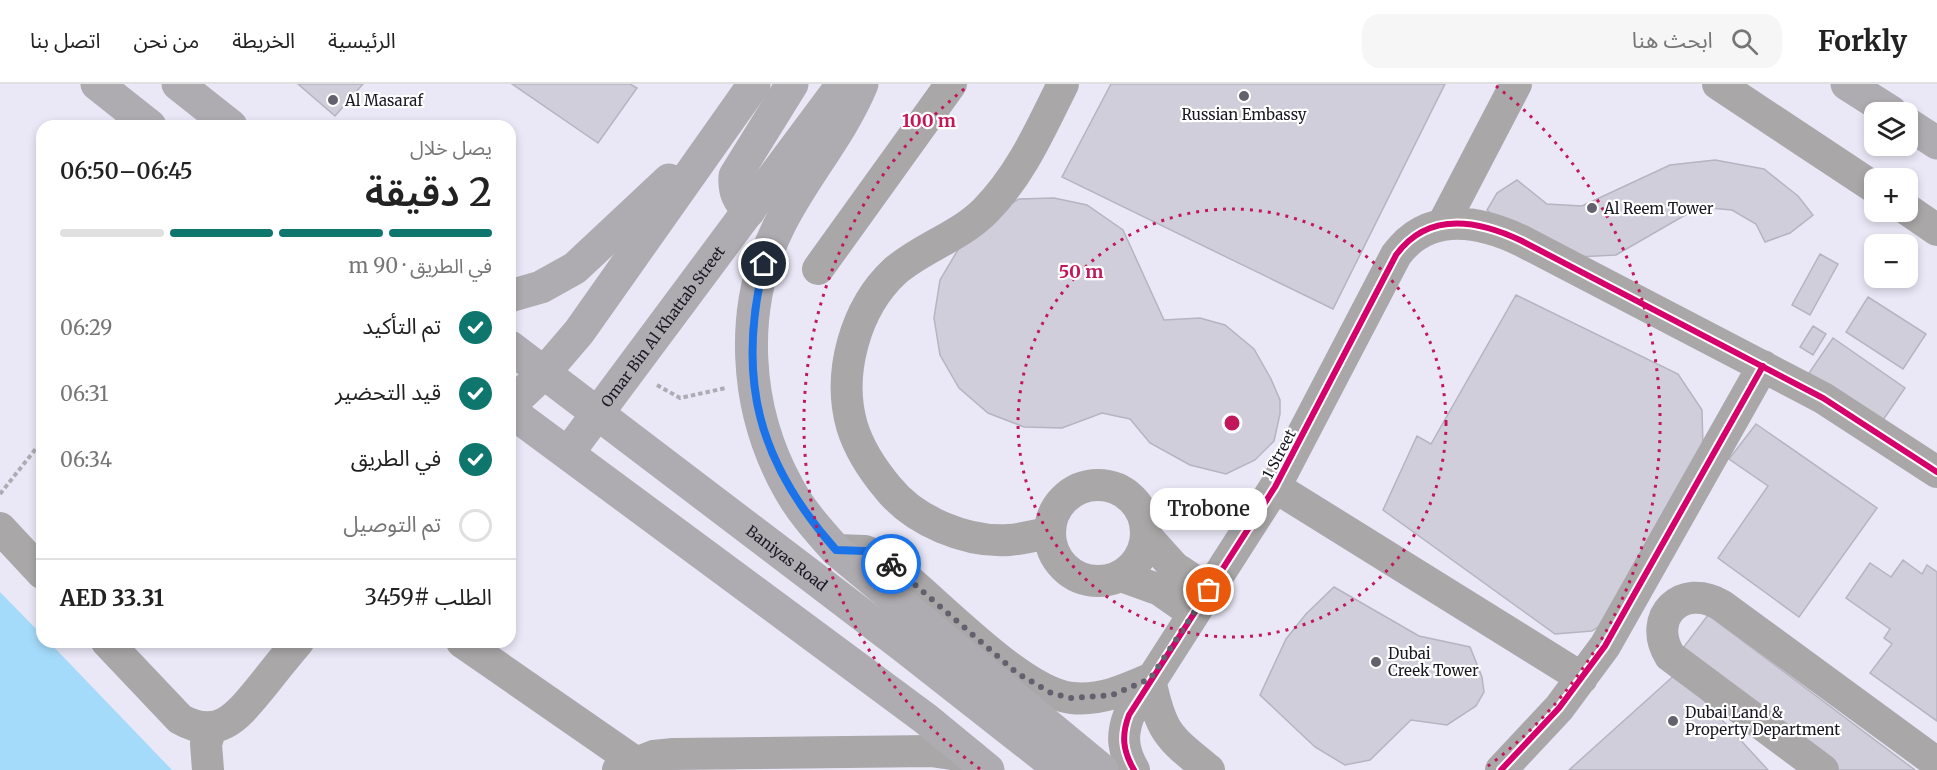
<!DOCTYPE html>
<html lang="ar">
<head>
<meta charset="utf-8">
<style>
	body { margin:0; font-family:Merriweather,"Noto Sans Arabic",serif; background:#f6f6f6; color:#222; direction:rtl; height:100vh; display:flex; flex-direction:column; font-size:22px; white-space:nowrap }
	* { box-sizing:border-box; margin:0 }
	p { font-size:20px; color:#767676 }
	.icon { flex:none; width:33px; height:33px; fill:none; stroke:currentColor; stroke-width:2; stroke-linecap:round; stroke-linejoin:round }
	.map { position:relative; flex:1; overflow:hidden; direction:ltr }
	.drawer { position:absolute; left:36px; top:36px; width:480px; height:528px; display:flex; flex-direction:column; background:#fff; border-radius:18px; box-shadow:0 3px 9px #0003; direction:rtl }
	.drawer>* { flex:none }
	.buttons { position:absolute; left:1864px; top:18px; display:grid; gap:12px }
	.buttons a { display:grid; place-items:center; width:54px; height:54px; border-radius:12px; background:#fff; box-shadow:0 3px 9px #0003; font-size:30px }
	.pin { position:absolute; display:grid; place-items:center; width:51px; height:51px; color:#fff; margin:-26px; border:3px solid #fff; border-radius:50%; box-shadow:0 2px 6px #0007 }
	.courier { position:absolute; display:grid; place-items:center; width:60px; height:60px; margin:-30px; border:4px solid #1a73e8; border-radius:50%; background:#fff; color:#222; box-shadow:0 2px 8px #0007 }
	.bubble { position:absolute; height:42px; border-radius:18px; background:#fff; box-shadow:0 3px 9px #0003; font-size:20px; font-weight:600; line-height:42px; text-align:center; direction:rtl }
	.summary em { font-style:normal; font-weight:600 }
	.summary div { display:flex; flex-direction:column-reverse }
	.summary { display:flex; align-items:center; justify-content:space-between; height:102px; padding:0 24px }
	h1 { font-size:39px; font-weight:600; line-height:45px }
	.bar { display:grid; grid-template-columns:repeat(4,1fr); gap:9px 6px; align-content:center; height:72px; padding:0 24px }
	.bar i { height:8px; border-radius:4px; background:#e0e0e0 }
	.bar .selected { background:#0f766e }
	.bar p { grid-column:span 4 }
	.line { display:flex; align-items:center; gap:15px; padding:0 24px; border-top:2px solid #e0e0e0 }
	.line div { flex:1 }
	ol { padding:0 24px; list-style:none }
	li { display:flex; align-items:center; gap:18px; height:66px }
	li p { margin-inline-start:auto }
	li .icon { padding:6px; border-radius:50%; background:#0f766e; color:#fff; stroke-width:4 }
	li:last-child { color:#767676 }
	li i { width:33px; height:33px; border:3px solid #e0e0e0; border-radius:50% }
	header { display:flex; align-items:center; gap:36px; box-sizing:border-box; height:84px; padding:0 30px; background:#fff; border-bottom:2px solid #e0e0e0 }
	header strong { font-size:28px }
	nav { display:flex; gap:33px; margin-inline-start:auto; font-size:21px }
	.search { width:420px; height:54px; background:#f6f6f6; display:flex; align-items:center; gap:15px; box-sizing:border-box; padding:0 21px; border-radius:18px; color:#767676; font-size:22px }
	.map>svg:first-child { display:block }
	.water { fill:#a4dbfa }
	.building { fill:#d0cedb; stroke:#b5b4c0; stroke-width:1.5 }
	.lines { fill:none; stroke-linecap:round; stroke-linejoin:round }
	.path { stroke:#aeacb3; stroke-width:4; stroke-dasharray:4.5 3; stroke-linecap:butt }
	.minor { stroke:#aaa7a9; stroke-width:32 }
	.major { stroke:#aeacb0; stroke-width:33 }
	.cycleway-casing { stroke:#fff; stroke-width:10 }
	.cycleway { stroke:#d6006c; stroke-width:6 }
	.done { stroke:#63616e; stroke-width:6; stroke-dasharray:0 10.8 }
	.route { stroke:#1a73e8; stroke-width:8 }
	.ring { fill:none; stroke:#c2185b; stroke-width:3; stroke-dasharray:3 6 }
	.poi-dot { fill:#63616e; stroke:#fff; stroke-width:2 }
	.labels { text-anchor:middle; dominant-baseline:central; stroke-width:4.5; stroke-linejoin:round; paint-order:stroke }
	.poi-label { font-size:15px; fill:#1a1824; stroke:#fff; text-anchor:start }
	.street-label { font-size:15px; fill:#1a1824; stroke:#fff }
	.centre { fill:#c2185b; stroke:#fff; stroke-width:3 }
	.ring-label { font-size:18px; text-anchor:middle; font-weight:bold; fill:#c2185b; stroke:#fff; stroke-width:4.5; stroke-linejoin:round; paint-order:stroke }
</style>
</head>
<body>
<header>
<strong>Forkly</strong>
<div class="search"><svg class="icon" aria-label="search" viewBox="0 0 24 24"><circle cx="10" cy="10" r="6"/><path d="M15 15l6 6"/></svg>ابحث هنا</div>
<nav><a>الرئيسية</a><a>الخريطة</a><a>من نحن</a><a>اتصل بنا</a></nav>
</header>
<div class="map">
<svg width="1937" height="686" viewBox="0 0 1937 686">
	<rect width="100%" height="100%" fill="#eae8f7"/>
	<path class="water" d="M0 508 42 551V558H49L172 686H0Z"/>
	<path class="building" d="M298 0H363L335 32Z
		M512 0H630L637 4 598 59Z
		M1111 0H1445L1333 225 1062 93Z
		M1715 76 1764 85 1798 112 1813 131 1790 149 1765 158 1756 140 1732 126 1699 123 1616 171 1558 174 1514 151 1487 126 1497 109 1517 96 1547 120 1582 122 1670 81Z
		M1054 114 1087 121 1123 146 1164 236 1200 234 1225 241 1254 265 1271 295 1280 316V330L1274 357 1255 376 1226 390 1190 381 1150 359 1130 335 1102 329 1062 344 1024 343 988 329 959 304 940 271 934 234 940 196 959 164 990 131 1019 115Z
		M1820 170 1838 180 1810 231 1792 221Z
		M1516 211 1678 290 1702 326 1703 364 1618 529 1592 547 1555 550 1383 426 1417 352 1431 360Z
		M1868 213 1926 250 1903 285 1846 248Z
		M1813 242 1826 250 1813 271 1800 263Z
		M1833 254 1905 304 1881 339 1809 289Z
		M1756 340 1877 424 1799 533 1718 474 1768 402 1729 375Z
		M1903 476 1922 490 1927 481 1937 488V637L1870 589 1892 560 1884 554 1890 545 1846 514 1870 479 1891 493Z
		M1334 503 1419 552 1470 563 1482 593 1484 608 1476 622 1447 641 1411 636 1370 676 1345 681 1315 663 1260 611 1286 555 1306 530Z
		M1708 531 1915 686H1838L1680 568Z
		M1678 588 1768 686H1569Z"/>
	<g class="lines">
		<path class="path" d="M657 301 680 314 726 304
			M0 410 42 357"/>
		<path class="minor" d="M1718 0 1875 104
			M1908 126 1937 146
			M1443 140 1516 0
			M818 185 951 0
			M1050 449a48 48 0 1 1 96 0a48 48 0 1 1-96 0Z
			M1275 403 1582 594
			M0 444 42 489
			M1049 449C1036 451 1022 455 1009 456 967 459 914 437 888 404 872 385 859 365 852 342 837 290 855 224 895 187 923 163 959 153 985 127 1021 91 1041 44 1063 0
			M1147 453 1174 483 1209 506
			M836 466 865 467 879 472C928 507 1017 608 1072 614 1100 617 1125 606 1150 595
			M1121 492 1160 506 1193 529
			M107 558 180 635C220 658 239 630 263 601 274 587 286 572 298 558
			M462 558 635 678
			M1150 595C1161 649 1168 653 1209 686
			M208 686 206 660 211 644
			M618 686 654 672 673 670 931 667 973 673
			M1134 686C1123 667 1121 652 1129 631L1275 403 1396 171C1428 127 1478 136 1522 157L1823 314 1937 388
			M1501 686 1559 624 1605 562 1763 282
			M1823 686 1670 572C1646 533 1682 498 1721 521L1937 679"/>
		<g class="major">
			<path d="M97 0 150 42"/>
			<path d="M178 0 231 42"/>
			<path d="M862 0C841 51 803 93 779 142 738 224 744 325 789 405 801 427 819 447 836 466L1102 686"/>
			<path d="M1847 0 1891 28"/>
			<path d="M1908 40 1937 59"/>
			<path d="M749 127C738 116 734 108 735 92L792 0"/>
			<path d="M510 212 541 203 575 184 669 96"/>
			<path id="s1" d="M510 263 902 561 1061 686"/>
			<path d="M510 321 543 290 579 248 754 0"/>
			<path d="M510 327 926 635 988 686"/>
			<path id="s2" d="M568 369 839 5"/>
		</g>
		<g class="cycleway-casing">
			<path id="cycleway" d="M1134 686C1123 667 1121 652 1129 631L1275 403 1396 171C1428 127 1478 136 1522 157L1823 314 1937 388
				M1501 686 1559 624 1605 562 1763 282"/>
		</g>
		<use href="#cycleway" class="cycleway"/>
	</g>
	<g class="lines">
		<path class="done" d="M891 480 1017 589 1051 609 1071 614 1112 611 1150 595 1209 506"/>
		<path class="route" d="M764 180C736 295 758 378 836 466L865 467 891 480"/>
	</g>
	<g class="ring">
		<circle cx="1232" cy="339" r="214"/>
		<path d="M980 685A428 428 0 0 1 968 2M1496 2A428 428 0 0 1 1484 685"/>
	</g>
	<g class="poi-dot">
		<circle cx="1244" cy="12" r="6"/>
		<circle cx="333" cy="16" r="6"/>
		<circle cx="1592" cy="124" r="6"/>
		<circle cx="1376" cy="578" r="6"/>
		<circle cx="1673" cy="637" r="6"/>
	</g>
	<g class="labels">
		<g class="poi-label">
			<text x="345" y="16">Al Masaraf</text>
			<text x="1244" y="30" text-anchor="middle">Russian Embassy</text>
			<text x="1604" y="124">Al Reem Tower</text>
			<text x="1388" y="569">Dubai<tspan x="1388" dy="17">Creek Tower</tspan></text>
			<text x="1685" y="628">Dubai Land &amp;<tspan x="1685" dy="17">Property Department</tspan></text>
		</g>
		<g class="street-label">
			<text stroke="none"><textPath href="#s2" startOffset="158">Omar Bin Al Khattab Street</textPath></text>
			<text transform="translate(1279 370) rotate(-62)">1 Street</text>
			<text stroke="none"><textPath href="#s1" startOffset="348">Baniyas Road</textPath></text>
		</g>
	</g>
	<circle cx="1232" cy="339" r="9" class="centre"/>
	<g class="ring-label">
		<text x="929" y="43">100 m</text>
		<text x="1081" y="194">50 m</text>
	</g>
</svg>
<div class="buttons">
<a><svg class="icon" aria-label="layers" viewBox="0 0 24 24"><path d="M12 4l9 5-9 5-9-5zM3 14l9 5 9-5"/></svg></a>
<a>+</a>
<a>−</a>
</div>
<div class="pin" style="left:1209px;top:506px;background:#ea580c"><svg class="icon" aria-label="bag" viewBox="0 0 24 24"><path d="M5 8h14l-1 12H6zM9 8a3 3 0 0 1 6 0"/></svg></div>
<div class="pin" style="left:764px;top:180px;background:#1f2937"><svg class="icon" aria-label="home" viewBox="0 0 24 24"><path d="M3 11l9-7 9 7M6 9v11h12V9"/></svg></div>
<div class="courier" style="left:891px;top:480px"><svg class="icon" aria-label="bike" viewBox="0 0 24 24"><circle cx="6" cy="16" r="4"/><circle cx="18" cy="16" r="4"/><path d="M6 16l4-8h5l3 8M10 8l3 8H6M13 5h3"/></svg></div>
<div class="bubble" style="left:1150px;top:404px;width:117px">Trobone</div>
<section class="drawer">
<div class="summary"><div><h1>2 دقيقة</h1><p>يصل خلال</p></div><em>06:45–06:50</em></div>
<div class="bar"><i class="selected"></i><i class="selected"></i><i class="selected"></i><i></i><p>في الطريق · 90 m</p></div>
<ol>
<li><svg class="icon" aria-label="check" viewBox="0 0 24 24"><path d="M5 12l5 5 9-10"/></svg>تم التأكيد<p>06:29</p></li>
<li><svg class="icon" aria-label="check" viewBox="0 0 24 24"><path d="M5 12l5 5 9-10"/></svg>قيد التحضير<p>06:31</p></li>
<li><svg class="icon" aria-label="check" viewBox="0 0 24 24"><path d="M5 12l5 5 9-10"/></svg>في الطريق<p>06:34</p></li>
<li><i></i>تم التوصيل</li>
</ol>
<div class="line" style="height:78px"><div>الطلب #3459</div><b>AED 33.31</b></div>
</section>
</div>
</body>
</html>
